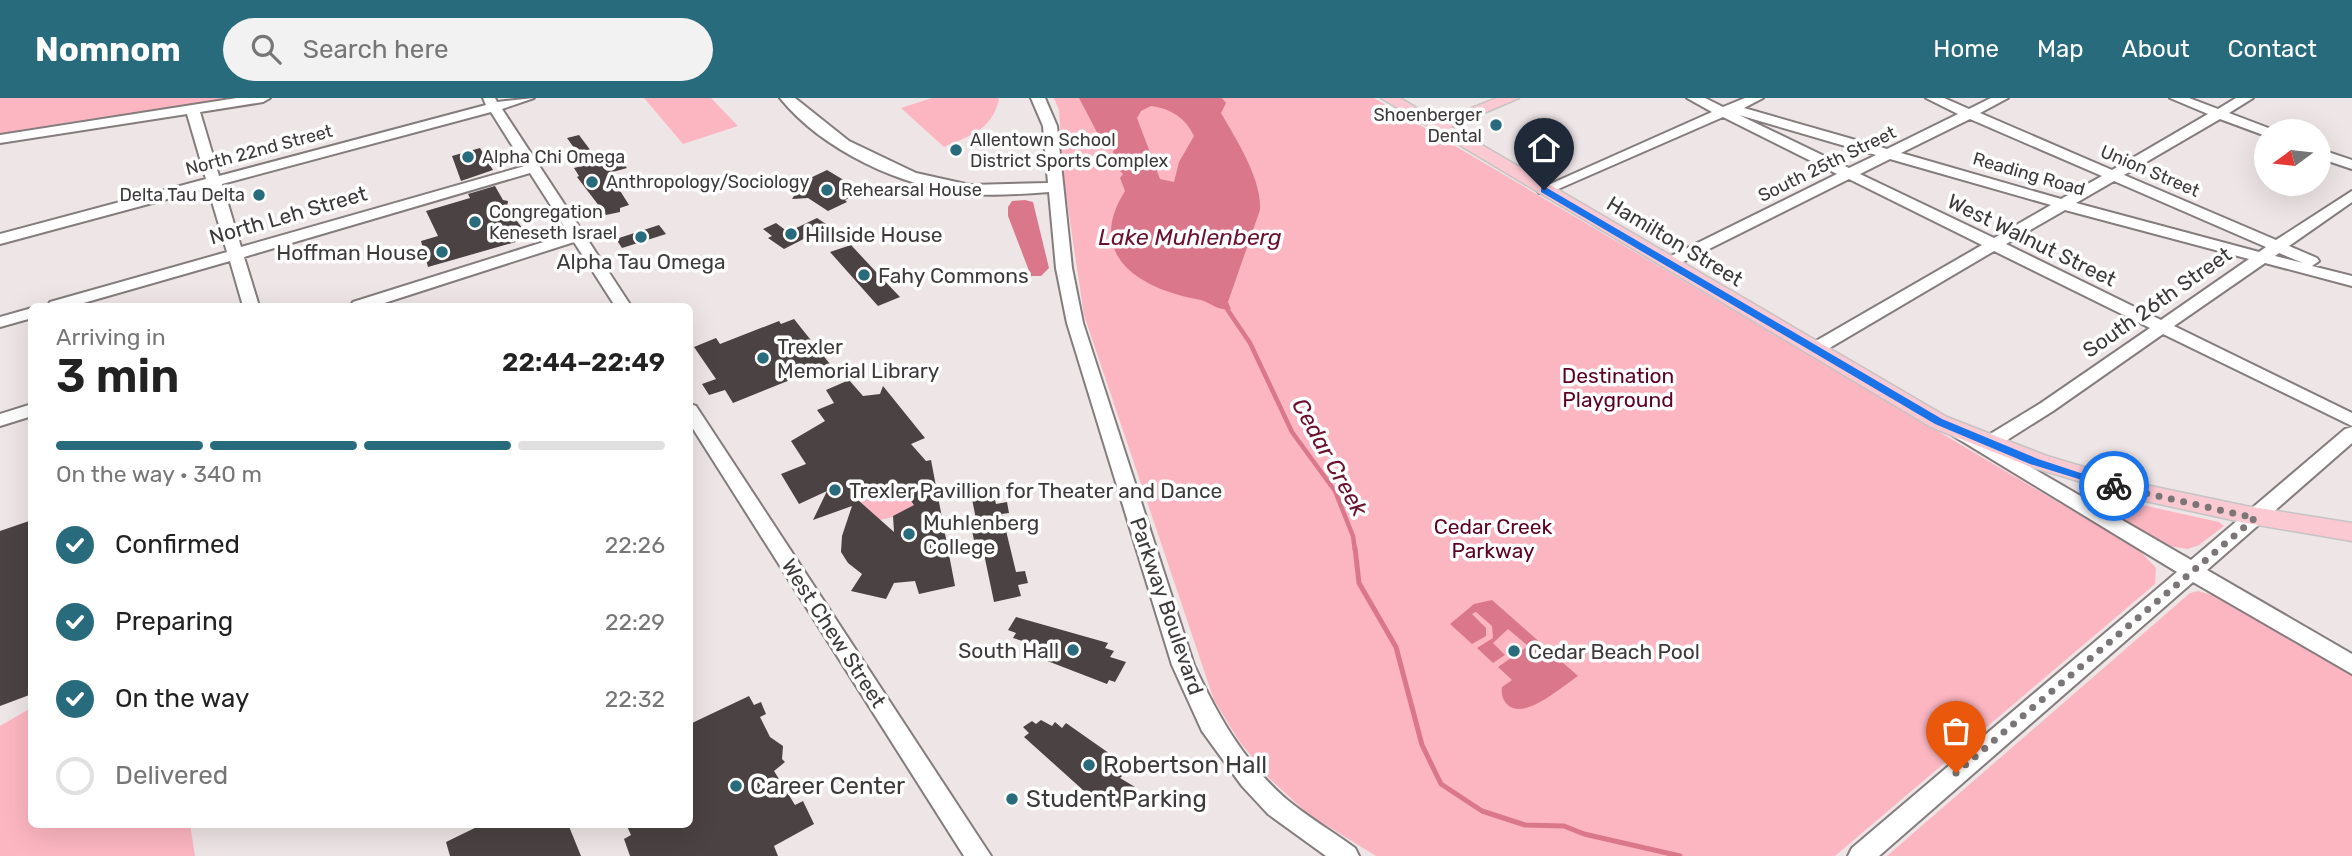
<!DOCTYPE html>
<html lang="en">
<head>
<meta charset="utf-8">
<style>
	body { margin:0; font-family:Rubik,sans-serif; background:#f2f2f2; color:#222; height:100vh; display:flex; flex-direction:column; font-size:26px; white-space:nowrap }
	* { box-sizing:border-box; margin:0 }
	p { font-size:23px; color:#767676 }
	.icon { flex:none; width:38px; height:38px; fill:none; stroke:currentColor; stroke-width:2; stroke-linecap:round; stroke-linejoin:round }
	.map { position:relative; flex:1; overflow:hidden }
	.side { position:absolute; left:28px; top:205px; width:665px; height:525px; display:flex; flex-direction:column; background:#fff; border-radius:10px; box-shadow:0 7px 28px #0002 }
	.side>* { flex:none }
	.needle { width:46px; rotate:255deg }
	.buttons { position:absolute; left:2254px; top:21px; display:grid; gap:14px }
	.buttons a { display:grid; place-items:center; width:77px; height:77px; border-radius:50%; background:#fff; box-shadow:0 7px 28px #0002; font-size:35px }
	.pin { position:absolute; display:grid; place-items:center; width:60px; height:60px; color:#fff; margin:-72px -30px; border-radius:50% 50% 50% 0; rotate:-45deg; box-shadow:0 0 7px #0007 }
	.pin .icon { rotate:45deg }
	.courier { position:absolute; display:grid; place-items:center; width:70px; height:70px; margin:-35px; border:5px solid #1a73e8; border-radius:50%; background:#fff; color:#222; box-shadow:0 2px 9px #0007 }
	.summary em { font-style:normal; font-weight:600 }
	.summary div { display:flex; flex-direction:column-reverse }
	.summary { display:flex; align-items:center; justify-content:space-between; height:119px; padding:0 28px }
	h1 { font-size:46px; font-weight:600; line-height:52px }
	.bar { display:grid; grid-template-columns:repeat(4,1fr); gap:10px 7px; align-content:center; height:84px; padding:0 28px }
	.bar i { height:9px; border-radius:5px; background:#e0e0e0 }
	.bar .selected { background:#286b7d }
	.bar p { grid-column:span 4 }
	ol { padding:0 28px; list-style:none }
	li { display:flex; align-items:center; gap:21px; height:77px }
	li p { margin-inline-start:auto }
	li .icon { padding:7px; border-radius:50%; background:#286b7d; color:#fff; stroke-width:4 }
	li:last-child { color:#767676 }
	li i { width:38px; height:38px; border:4px solid #e0e0e0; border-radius:50% }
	header { display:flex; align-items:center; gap:42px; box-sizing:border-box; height:98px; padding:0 35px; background:#286b7d; color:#fff }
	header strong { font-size:33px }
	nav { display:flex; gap:38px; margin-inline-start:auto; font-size:24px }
	.search { width:490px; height:63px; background:#f2f2f2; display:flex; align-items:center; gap:18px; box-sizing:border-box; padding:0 24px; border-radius:38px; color:#767676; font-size:26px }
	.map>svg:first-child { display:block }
	.green { fill:#fcb6c1 }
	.water { fill:#db778b; fill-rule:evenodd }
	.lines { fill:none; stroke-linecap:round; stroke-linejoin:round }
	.stream-far1 { stroke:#db778b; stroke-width:4.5 }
	.stream { stroke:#db778b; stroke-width:5 }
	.building { fill:#4a4243; fill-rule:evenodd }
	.minor-casing { stroke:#847c7d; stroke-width:4 }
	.major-casing { stroke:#c5c4c4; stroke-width:3 }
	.minor { fill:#fff; fill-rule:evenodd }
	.major { fill:#fbc9d1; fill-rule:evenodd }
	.route { fill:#1a73e8 }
	.done { stroke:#7b7676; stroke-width:7; stroke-dasharray:0 12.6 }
	.poi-dot { fill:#286b7d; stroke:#fff; stroke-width:2.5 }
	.labels { text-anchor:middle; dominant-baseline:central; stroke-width:7; stroke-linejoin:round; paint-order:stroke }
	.far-poi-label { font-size:18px; fill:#3d3a3a; stroke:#fff; text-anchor:start }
	.far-street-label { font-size:18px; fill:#3d3a3a; stroke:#fff }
	.street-label { font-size:21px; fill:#3d3a3a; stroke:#fff }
	.poi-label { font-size:21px; fill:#3d3a3a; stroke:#fff; text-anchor:start }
	.park-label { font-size:21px; fill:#5d0022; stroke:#fff }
	.water-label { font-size:23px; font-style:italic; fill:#6b102d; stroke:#fff }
	.near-poi-label { font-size:24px; fill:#3d3a3a; stroke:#fff; text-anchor:start }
</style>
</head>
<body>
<header>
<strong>Nomnom</strong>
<div class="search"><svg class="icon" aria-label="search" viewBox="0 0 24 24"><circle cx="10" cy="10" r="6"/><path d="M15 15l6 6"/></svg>Search here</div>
<nav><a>Home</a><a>Map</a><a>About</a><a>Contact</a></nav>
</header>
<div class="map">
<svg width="2352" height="758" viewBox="0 0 2352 758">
	<rect width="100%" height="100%" fill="#eee5e6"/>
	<path class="green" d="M0 0H243L0 38Z
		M644 0H711L738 28 683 46Z
		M932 0H998L999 2C991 32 972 37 944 49L901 10Z
		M1054 0H1374L2139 452 2156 470 2155 486 1835 758H1376L1308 716 1269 680 1239 643 1214 602 1084 217 1064 83 1059 12Z
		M897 384 914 407 893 419 880 422 851 408Z
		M2124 403 2219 424 2224 428 2199 447 2188 451 2167 448 2114 418 2110 409 2113 405Z
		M2198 493 2212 497 2352 576V758H1887L2190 495Z
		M31 610 32 726H190L195 758H0V628Z"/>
	<path class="water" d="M1079 0H1222L1226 5 1221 15C1236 41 1262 81 1260 112L1228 204 1231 211C1215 213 1210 203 1196 201 1138 190 1085 156 1125 93L1120 80 1123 76C1114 68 1111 62 1114 50L1101 42ZM1151 8C1170 10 1186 20 1194 38L1179 64 1174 84 1160 81 1137 20 1141 13Z
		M1025 102 1033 104 1049 170 1041 178H1031L1008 118V109L1012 103Z
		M1492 502 1578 578C1563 588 1526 621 1509 608 1503 603 1501 597 1502 589L1512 582 1498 569 1528 548 1508 531 1493 545 1505 557 1493 565 1477 550 1493 540 1492 528 1476 514 1472 516 1486 530V538L1472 546 1450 526 1474 506Z"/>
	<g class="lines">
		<path class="stream-far1" d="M1227 211 1250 245 1292 334 1335 393 1353 438 1355 452"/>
		<path class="stream" d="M1355 450 1359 485 1396 549 1422 647 1441 686 1482 713 1525 727 1564 728 1584 736 1680 758"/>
	</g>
	<path class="building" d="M579 37 594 57 613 55 627 70 609 75 629 107 620 110V114L606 117 577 79 579 78 574 70 586 67 567 40Z
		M480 50 493 72 461 83 452 58Z
		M827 72 857 90 848 95 853 98 845 102 847 104 828 113 808 100 792 101 804 83Z
		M495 88 503 102 508 103 507 110 526 135 516 138 519 143 428 169 421 143 438 138 426 113 470 100 468 96Z
		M817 120 829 128 784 151 768 140 772 138 763 131 776 125 788 134Z
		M659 127 666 136 622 150 616 141Z
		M851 147 877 175 900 199 878 208 830 154Z
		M794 221 830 266 733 305 725 292 709 297 702 286 716 281 694 249 716 240 720 246 779 223 781 226Z
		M849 282 863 298 880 296 883 288 925 340 911 346 926 363 931 362 955 488 919 496 915 483 894 485 886 501 851 493 862 476 848 465 841 454 842 438 852 408 813 422 827 393 799 406 781 376 806 366 791 343 825 323 817 312 834 305 826 292ZM897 384 914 407 893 418 894 434 858 402Z
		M994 397 996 406 1007 404 1009 415 1002 416 1016 474 1025 473 1028 485 1018 487 1021 498 994 504 983 451 976 453 972 432 978 431 972 401Z
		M32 422V596L0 608V433Z
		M1016 519 1108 545 1105 550 1114 553 1110 559 1126 564 1115 584 1109 582 1107 586 1037 559 1040 554 1032 551 1035 547 1013 540 1016 535 1008 532Z
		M749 598 754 607 761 604 763 609 766 616 760 619 770 639 783 648 782 661 785 664 774 673 795 707 803 703 814 726 774 748 778 758H630L624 741 631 737 626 726H690V626Z
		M1041 622 1052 628 1055 624 1062 630 1066 625 1123 665 1120 668 1127 673 1120 680 1135 689 1122 700 1124 705 1116 712 1108 707 1103 710 1024 639 1029 635 1023 629 1032 623 1036 626Z
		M483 726H568L581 758H450L446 744Z"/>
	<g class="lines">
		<g class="minor-casing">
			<path id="minor" d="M237 0H270L263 4 200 14 219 78 486 7 483 0H495L497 4 534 0 502 11 631 208H615L574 144 375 208H351L353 204 569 136 530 75 244 159 259 208H243L230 163 73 208H48L50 204 227 154 208 90 0 146V136L206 81 187 16 0 45V37ZM491 14 525 68 241 149 222 86Z
				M780 0H795L849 43 916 75 970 87 1048 85 1043 28 1031 0H1045L1057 28 1072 170 1083 225 1194 567C1217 616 1243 663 1285 700 1306 718 1332 733 1355 750L1359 758H1326L1268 716 1242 688 1202 633 1172 567 1067 225 1056 170 1049 94C1022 96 995 98 968 96 902 89 823 53 780 0Z
				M1687 0H1705L1723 9 1745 0H1763L1744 10 1887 51 1958 16 1926 0H1944L1969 11 1991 0H2008L1980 15 2112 72 2208 16 2170 0H2189L2218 11 2236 0H2253L2229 15 2271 31 2272 33H2266V38L2220 21 2124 77 2276 142 2352 93V104L2289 148 2317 160 2319 163 2312 168 2352 178V188L2265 165 2174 228 2352 315V328L2163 236 2053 313 1996 349 2191 462 2345 331 2352 329V345L2207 472 2352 556V576L2193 484 1879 758H1848L1852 750 2177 474 1952 337 1961 331 1982 341 2041 305 2150 230 1994 153 1821 255H1809L1806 251 1809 247 1982 147 1849 81 1675 168H1663V162L1837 76 1723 19 1549 95H1539L1537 92 1712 14ZM1739 17 1876 57 1849 70ZM1970 21 2102 78 2061 101 1901 55ZM1890 61 2051 107 1994 140 1860 76ZM2114 83 2266 149 2259 154 2076 105ZM2065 112 2249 161 2161 222 2006 146ZM2279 155 2303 165 2275 158Z
				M2319 51 2352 62V71L2319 60Z
				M32 210V220L0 229V219Z
				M32 306V318L0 328V316Z
				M690 306 696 308 991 758H964L690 326Z"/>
		</g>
		<g class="major-casing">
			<path id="major" d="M1381 0H1400L1439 23 1497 0H1519L1451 29 1947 319 2047 358 2141 386 2246 408 2352 425V443L2246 425 2141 402 2031 369 1931 329Z"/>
		</g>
		<use href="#minor" class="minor"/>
		<use href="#major" class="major"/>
	</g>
	<path class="route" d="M1541 90H1547L1942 321 2038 361 2120 388 2114 392 2030 366 1935 326 1541 94Z"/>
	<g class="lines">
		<path class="done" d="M1956 675 2255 420 2114 388"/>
	</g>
	<g class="poi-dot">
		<circle cx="1496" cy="27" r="7"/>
		<circle cx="956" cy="52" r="7"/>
		<circle cx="468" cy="59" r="7"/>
		<circle cx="592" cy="84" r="7"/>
		<circle cx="827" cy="92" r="7"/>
		<circle cx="259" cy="97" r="7"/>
		<circle cx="475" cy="124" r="7"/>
		<circle cx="791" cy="136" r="7"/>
		<circle cx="641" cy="139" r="7"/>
		<circle cx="442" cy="154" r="7"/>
		<circle cx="864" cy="177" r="7"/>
		<circle cx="763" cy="260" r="7"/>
		<circle cx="835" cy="392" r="7"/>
		<circle cx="909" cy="436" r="7"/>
		<circle cx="1073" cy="552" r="7"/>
		<circle cx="1514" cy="553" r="7"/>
		<circle cx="1089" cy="667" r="7"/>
		<circle cx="736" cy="688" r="7"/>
		<circle cx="1012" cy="701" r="7"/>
	</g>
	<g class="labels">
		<g class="far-poi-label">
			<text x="1482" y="17" text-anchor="end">Shoenberger<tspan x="1482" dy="21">Dental</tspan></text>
			<text x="970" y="42">Allentown School<tspan x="970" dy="21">District Sports Complex</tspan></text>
			<text x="482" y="59">Alpha Chi Omega</text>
			<text x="606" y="84">Anthropology/Sociology</text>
			<text x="841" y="92">Rehearsal House</text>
			<text x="245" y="97" text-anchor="end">Delta Tau Delta</text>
			<text x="489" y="114">Congregation<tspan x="489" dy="21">Keneseth Israel</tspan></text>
		</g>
		<g class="far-street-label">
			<text transform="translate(259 52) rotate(-15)">North 22nd Street</text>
			<text transform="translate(1827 66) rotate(-26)">South 25th Street</text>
			<text transform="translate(2150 73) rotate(23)">Union Street</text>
			<text transform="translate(2029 76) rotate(16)">Reading Road</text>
		</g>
		<g class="street-label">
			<text transform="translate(288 117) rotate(-16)">North Leh Street</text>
			<text transform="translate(2032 142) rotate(26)">West Walnut Street</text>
			<text transform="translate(1675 143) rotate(31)">Hamilton Street</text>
			<text transform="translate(2157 204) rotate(-35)">South 26th Street</text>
			<text transform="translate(1167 508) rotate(71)">Parkway Boulevard</text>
			<text transform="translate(834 535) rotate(57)">West Chew Street</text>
		</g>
		<g class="poi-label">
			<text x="805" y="136">Hillside House</text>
			<text x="428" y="154" text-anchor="end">Hoffman House</text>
			<text x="641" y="163" text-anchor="middle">Alpha Tau Omega</text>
			<text x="878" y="177">Fahy Commons</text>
			<text x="777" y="248">Trexler<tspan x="777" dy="24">Memorial Library</tspan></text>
			<text x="849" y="392">Trexler Pavillion for Theater and Dance</text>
			<text x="923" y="424">Muhlenberg<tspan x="923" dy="24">College</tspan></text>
			<text x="1059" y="552" text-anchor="end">South Hall</text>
			<text x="1528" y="553">Cedar Beach Pool</text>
		</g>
		<g class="park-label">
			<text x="1618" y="277">Destination<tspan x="1618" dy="24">Playground</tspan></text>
			<text x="1493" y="428">Cedar Creek<tspan x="1493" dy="24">Parkway</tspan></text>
		</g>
		<g class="water-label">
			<text x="1190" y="139">Lake Muhlenberg</text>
			<text transform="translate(1330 359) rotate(61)">Cedar Creek</text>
		</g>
		<g class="near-poi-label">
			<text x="1103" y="667">Robertson Hall</text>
			<text x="750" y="688">Career Center</text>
			<text x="1026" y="701">Student Parking</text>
		</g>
	</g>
</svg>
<div class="buttons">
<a><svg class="needle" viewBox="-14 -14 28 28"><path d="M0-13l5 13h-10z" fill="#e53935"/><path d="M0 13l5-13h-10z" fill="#767676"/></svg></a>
</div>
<div class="pin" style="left:1956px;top:675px;background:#ea580c"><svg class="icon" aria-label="bag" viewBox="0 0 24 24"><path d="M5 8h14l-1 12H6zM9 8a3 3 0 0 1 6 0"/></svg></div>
<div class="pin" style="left:1544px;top:92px;background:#1f2937"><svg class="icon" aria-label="home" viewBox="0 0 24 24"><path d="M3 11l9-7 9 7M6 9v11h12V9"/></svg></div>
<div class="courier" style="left:2114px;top:388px"><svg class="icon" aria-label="bike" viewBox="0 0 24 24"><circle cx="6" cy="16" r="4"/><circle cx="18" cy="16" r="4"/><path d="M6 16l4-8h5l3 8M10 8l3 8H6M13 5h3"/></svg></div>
<section class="side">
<div class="summary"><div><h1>3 min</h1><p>Arriving in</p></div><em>22:44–22:49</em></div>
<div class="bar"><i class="selected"></i><i class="selected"></i><i class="selected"></i><i></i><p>On the way · 340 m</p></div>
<ol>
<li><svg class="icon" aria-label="check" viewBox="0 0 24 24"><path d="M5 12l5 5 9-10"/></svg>Confirmed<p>22:26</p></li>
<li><svg class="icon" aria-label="check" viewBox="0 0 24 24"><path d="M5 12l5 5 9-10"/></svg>Preparing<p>22:29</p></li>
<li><svg class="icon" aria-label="check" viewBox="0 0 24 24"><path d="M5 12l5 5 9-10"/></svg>On the way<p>22:32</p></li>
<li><i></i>Delivered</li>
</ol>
</section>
</div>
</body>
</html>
